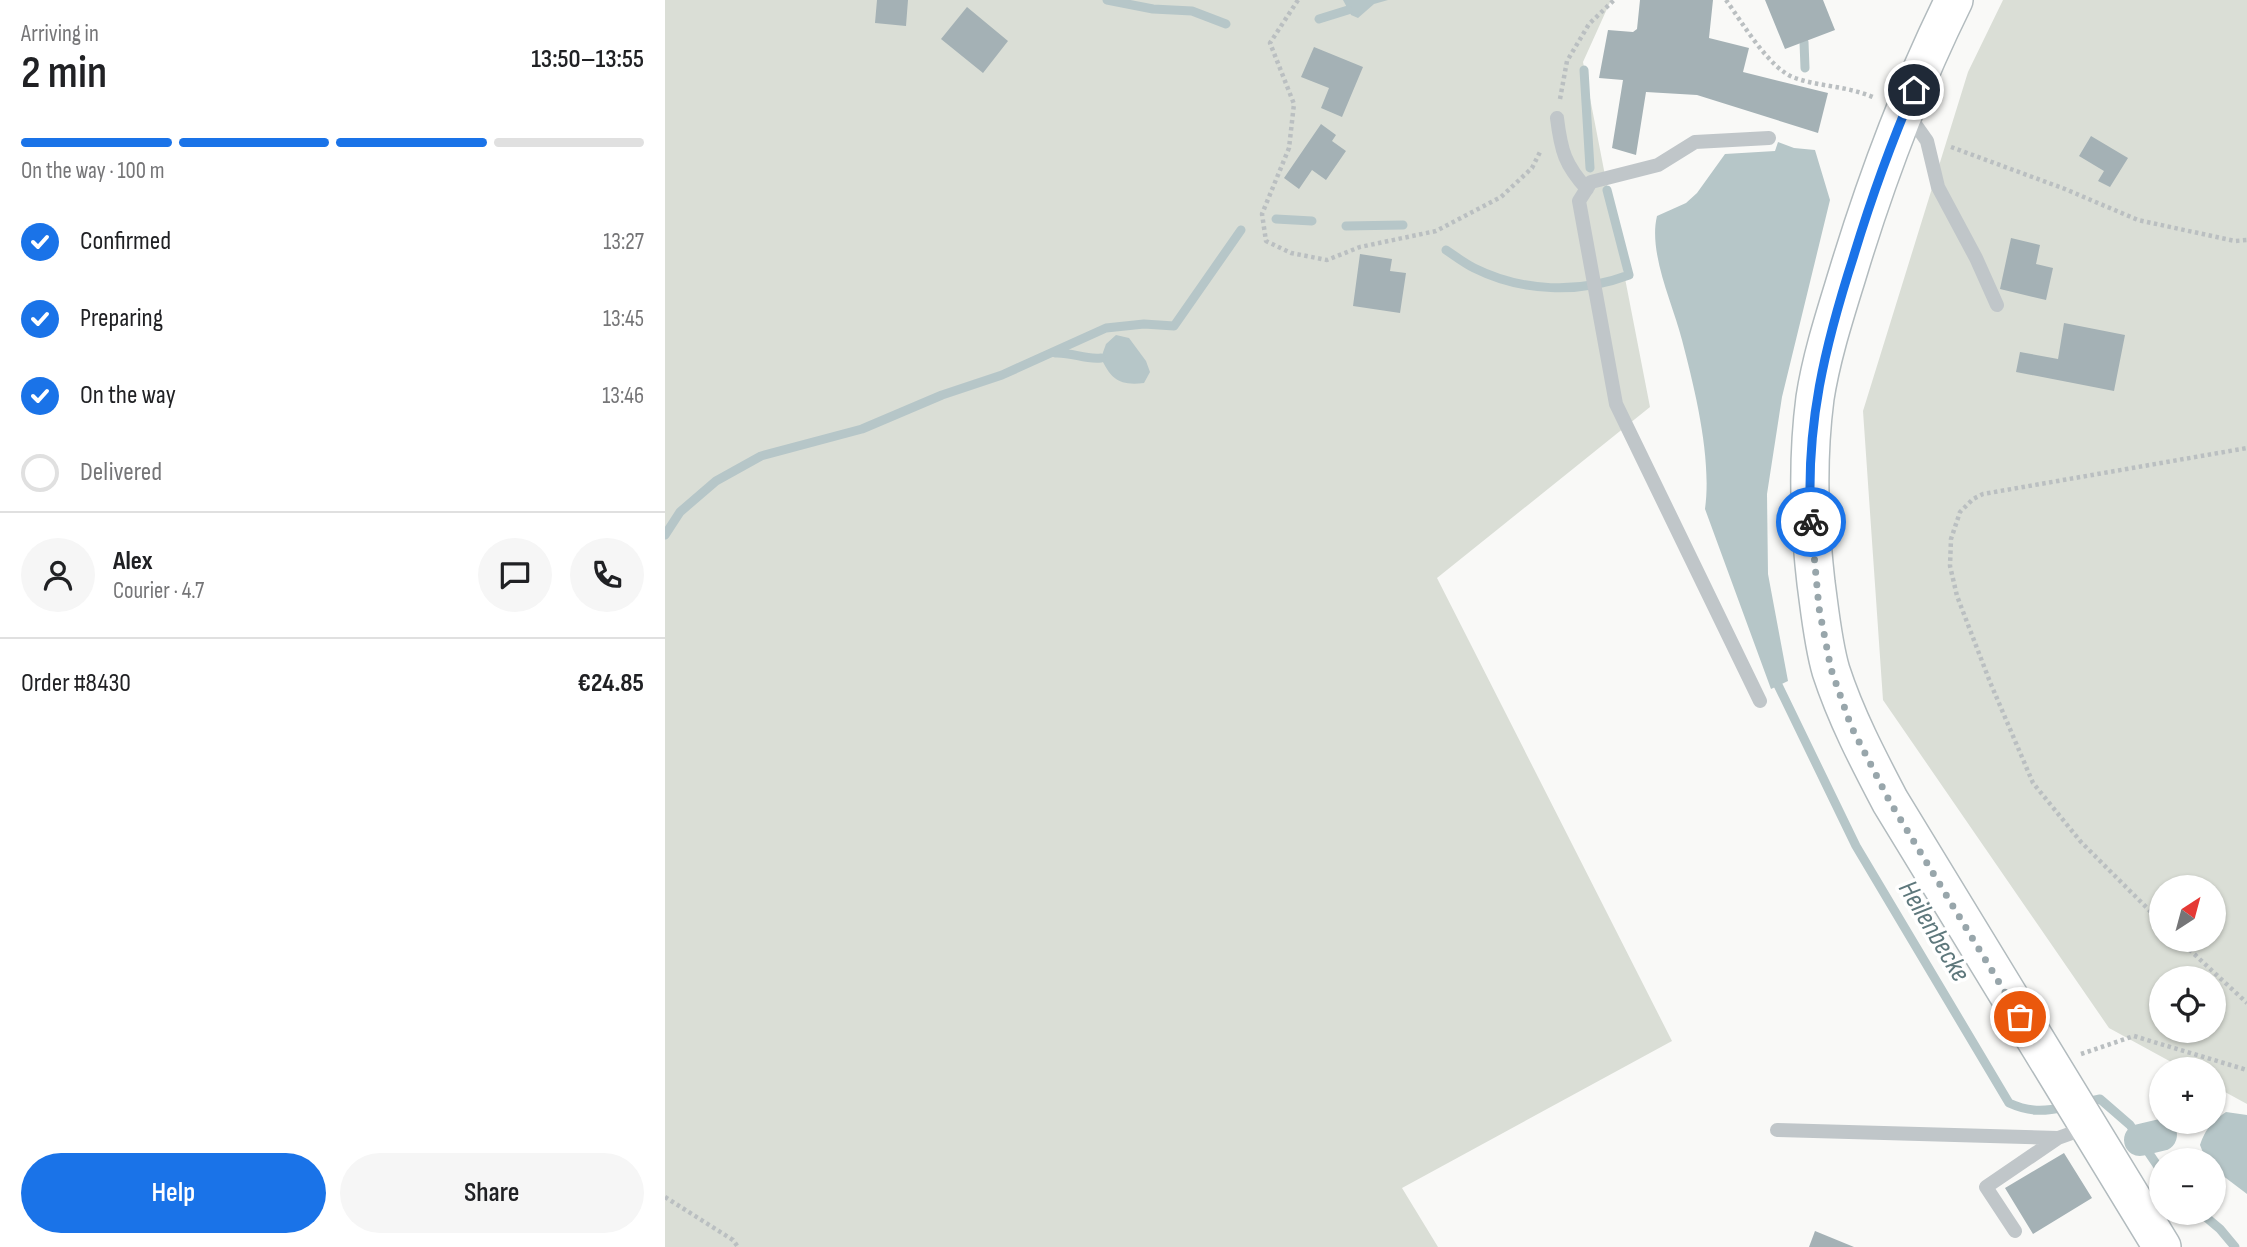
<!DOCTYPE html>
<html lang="en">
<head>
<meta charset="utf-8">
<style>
	body { margin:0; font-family:"Sofia Sans Condensed",sans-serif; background:#f6f6f6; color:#202124; height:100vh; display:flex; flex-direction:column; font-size:26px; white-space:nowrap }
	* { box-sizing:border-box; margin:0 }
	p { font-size:23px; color:#757577 }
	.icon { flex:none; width:38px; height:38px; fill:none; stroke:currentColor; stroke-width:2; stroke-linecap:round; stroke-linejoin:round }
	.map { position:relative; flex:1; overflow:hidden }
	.details { display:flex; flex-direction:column; background:#fff; width:665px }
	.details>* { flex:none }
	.needle { width:46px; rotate:36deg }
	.buttons { position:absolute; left:1484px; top:875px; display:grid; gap:14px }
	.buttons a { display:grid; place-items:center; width:77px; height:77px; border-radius:50%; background:#fff; box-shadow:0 2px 5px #0004; font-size:35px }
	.pin { position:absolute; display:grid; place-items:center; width:60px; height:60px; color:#fff; margin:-30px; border:4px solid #fff; border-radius:50%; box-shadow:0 2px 7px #0007 }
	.courier { position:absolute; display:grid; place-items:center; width:70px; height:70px; margin:-35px; border:5px solid #1a73e8; border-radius:50%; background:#fff; color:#222; box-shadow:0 2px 9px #0007 }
	.summary em { font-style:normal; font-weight:600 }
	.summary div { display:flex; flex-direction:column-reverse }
	.summary { display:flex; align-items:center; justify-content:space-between; height:119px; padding:0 21px }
	h1 { font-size:46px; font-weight:600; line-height:52px }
	.bar { display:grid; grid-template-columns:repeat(4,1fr); gap:10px 7px; align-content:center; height:84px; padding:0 21px }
	.bar i { height:9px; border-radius:5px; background:#e0e0e0 }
	.bar .selected { background:#1a73e8 }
	.bar p { grid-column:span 4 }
	.line { display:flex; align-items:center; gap:18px; padding:0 21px; border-top:2px solid #e0e0e0 }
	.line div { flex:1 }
	.round { display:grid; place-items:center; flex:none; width:74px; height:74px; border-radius:37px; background:#f6f6f6 }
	ol { padding:0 21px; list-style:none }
	li { display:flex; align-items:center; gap:21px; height:77px }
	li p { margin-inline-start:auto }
	li .icon { padding:7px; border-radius:50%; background:#1a73e8; color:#fff; stroke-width:4 }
	li:last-child { color:#757577 }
	li i { width:38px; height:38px; border:4px solid #e0e0e0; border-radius:50% }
	.action { display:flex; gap:14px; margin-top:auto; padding:14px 21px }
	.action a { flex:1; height:80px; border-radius:42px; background:#1a73e8; color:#fff; font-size:28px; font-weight:600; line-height:80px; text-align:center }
	.action a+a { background:#f6f6f6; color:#202124 }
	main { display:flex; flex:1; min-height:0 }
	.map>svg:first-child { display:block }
	.green { fill:#daded6; fill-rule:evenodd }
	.water { fill:#b6c6c8 }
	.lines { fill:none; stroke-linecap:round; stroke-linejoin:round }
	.stream { stroke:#b6c6c8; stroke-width:9 }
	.canal { stroke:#b6c6c8; stroke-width:32 }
	.building { fill:#a4b1b5 }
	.secondary-casing { stroke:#b2bbbe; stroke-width:40 }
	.path { stroke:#babfc1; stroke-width:4.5; stroke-dasharray:3.5 3.5; stroke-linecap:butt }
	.service { stroke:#c0c6c9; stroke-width:14 }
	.secondary { stroke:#fff; stroke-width:37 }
	.done { stroke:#98a6ab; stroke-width:7; stroke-dasharray:0 12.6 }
	.route { stroke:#1a73e8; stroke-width:9 }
	.labels { text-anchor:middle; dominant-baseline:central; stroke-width:7; stroke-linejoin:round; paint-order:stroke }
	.water-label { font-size:28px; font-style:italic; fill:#5e787c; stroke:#fff }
</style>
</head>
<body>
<main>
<section class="details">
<div class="summary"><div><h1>2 min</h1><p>Arriving in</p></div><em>13:50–13:55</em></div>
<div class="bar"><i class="selected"></i><i class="selected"></i><i class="selected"></i><i></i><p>On the way · 100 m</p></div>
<ol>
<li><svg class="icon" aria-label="check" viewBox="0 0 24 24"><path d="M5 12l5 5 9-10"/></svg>Confirmed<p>13:27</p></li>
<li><svg class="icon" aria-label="check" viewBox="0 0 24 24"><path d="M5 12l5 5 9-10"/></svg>Preparing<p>13:45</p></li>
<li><svg class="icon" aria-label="check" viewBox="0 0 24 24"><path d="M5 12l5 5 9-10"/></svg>On the way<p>13:46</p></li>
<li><i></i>Delivered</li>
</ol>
<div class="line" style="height:126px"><a class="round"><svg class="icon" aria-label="person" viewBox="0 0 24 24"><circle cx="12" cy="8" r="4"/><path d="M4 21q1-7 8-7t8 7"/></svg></a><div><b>Alex</b><p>Courier · 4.7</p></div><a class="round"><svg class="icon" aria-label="chat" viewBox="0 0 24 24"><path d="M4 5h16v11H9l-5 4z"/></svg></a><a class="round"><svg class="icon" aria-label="phone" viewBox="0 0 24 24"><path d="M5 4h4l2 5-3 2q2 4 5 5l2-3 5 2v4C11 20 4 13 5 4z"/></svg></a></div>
<div class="line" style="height:91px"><div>Order #8430</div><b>€24.85</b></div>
<div class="action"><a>Help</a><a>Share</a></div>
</section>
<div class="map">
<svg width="1582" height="1247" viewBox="0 0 1582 1247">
	<rect width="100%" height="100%" fill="#f9f9f7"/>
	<path class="green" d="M0 0H946L918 62 985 407 772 578 1007 1041 737 1188 773 1247H0Z
		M1338 0H1582V1104L1549 1086V1069H1519L1444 1028 1218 700 1198 411 1303 72ZM1496 887H1549V940H1496ZM1496 978H1549V1031H1496Z"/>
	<path class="water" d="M678 0H723L709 4 693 18 686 15Z
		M1113 142 1129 148 1150 150 1165 200 1117 397 1102 494 1103 574 1123 681 1106 689 1040 509C1047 458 1030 390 1017 340 1008 304 983 253 992 216L1021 203 1032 193 1060 154 1110 151Z
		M451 335 464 338 481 361 485 372 479 383C454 386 446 379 436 358L441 344Z
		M1561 1112 1582 1115V1194L1549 1169V1160H1541L1535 1145C1541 1128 1547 1122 1561 1112Z"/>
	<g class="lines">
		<path class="stream" d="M442 0 488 9 527 11 561 24
			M654 19 683 10
			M1139 42 1140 68
			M919 70 925 168
			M611 219 647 221
			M681 226 738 225
			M781 250C790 256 799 263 809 268 857 292 914 294 964 275L942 190
			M390 353C407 352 420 360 436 358
			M0 535 15 512 51 481 96 456 197 429 277 395 337 375 441 328 479 324 509 326 576 230
			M1113 685 1191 846 1344 1103C1364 1112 1378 1112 1400 1107
			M1421 1102 1435 1099 1465 1125 1496 1171
			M1536 1213 1555 1229 1570 1247"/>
		<path class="canal" d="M1475 1140 1496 1135"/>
	</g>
	<path class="building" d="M212 0H243L241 26 210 23Z
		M975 0H1048L1044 38 1084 48 1078 72 1163 93 1153 133 1032 95 981 92 971 155 947 148 958 80 934 78 943 30 968 32 972 29Z
		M1100 0H1158L1170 30 1120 49Z
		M302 7 343 41 318 73 276 39Z
		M649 47 698 67 677 117 656 108 664 88 636 77Z
		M656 124 671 135 667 141 681 151 661 180 647 170 634 189 619 178Z
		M1426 136 1463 158 1445 187 1433 181 1439 171 1414 156Z
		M1346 238 1375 245 1371 264 1388 268 1381 300 1335 289Z
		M695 254 727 259 725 271 741 273 735 313 688 306Z
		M1399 323 1460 335 1449 391 1351 372 1355 352 1393 359Z
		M1399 1153 1427 1198 1368 1234 1340 1188Z
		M1150 1231 1189 1247H1144Z"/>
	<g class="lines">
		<g class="secondary-casing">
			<path id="secondary" d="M1289 0C1247 85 1213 175 1185 266 1172 309 1157 353 1150 398 1142 459 1144 522 1151 583 1155 612 1158 644 1166 671 1181 717 1203 759 1225 801L1497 1247"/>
		</g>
		<path class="path" d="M633 0 605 43 629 104 624 148 597 214 601 241 626 253 662 260 695 247 771 231 836 197 867 168 876 150
			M1061 0C1077 22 1104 69 1130 78 1156 87 1184 86 1210 98
			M895 99 902 61 924 24 949 0
			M1286 147 1400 189 1473 220 1570 241 1582 240
			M1496 922 1416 842 1368 783 1325 682 1292 596 1285 566 1286 539 1295 512 1308 499 1318 494 1582 448
			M1514 940 1582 1003
			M1416 1054 1469 1036 1582 1070
			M0 1197 68 1240 73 1247"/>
		<path class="service" d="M1243 114 1262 141 1273 187 1311 258 1332 305
			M892 118C896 151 900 165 922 189
			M1095 701 951 404 914 201 926 182 993 165 1030 142 1104 138
			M1112 1130 1393 1138 1421 1128
			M1350 1231 1321 1187 1393 1138"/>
		<use href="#secondary" class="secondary"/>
	</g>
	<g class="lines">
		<path class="done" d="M1146 522 1154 608 1166 669 1186 726 1225 802 1355 1017"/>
		<path class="route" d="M1146 522C1140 426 1160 345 1189 255 1206 199 1226 143 1249 90"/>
	</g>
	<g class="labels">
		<g class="water-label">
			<text transform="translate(1269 931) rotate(59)">Heilenbecke</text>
		</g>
	</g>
</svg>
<div class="buttons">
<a><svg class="needle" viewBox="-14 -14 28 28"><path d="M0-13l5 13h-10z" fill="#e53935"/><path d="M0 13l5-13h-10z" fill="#757577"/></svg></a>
<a><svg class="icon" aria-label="locate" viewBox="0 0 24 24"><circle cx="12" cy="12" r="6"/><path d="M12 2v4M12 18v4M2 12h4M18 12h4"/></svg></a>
<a>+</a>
<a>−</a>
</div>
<div class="pin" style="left:1355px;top:1017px;background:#ea580c"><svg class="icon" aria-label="bag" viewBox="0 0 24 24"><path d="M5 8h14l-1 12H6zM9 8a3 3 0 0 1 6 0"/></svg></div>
<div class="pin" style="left:1249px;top:90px;background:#1f2937"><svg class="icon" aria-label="home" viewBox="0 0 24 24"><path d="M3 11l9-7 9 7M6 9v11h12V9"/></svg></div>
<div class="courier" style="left:1146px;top:522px"><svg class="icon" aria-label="bike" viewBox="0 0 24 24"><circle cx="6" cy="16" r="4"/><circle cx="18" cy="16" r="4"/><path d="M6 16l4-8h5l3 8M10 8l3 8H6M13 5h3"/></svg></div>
</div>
</main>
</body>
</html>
